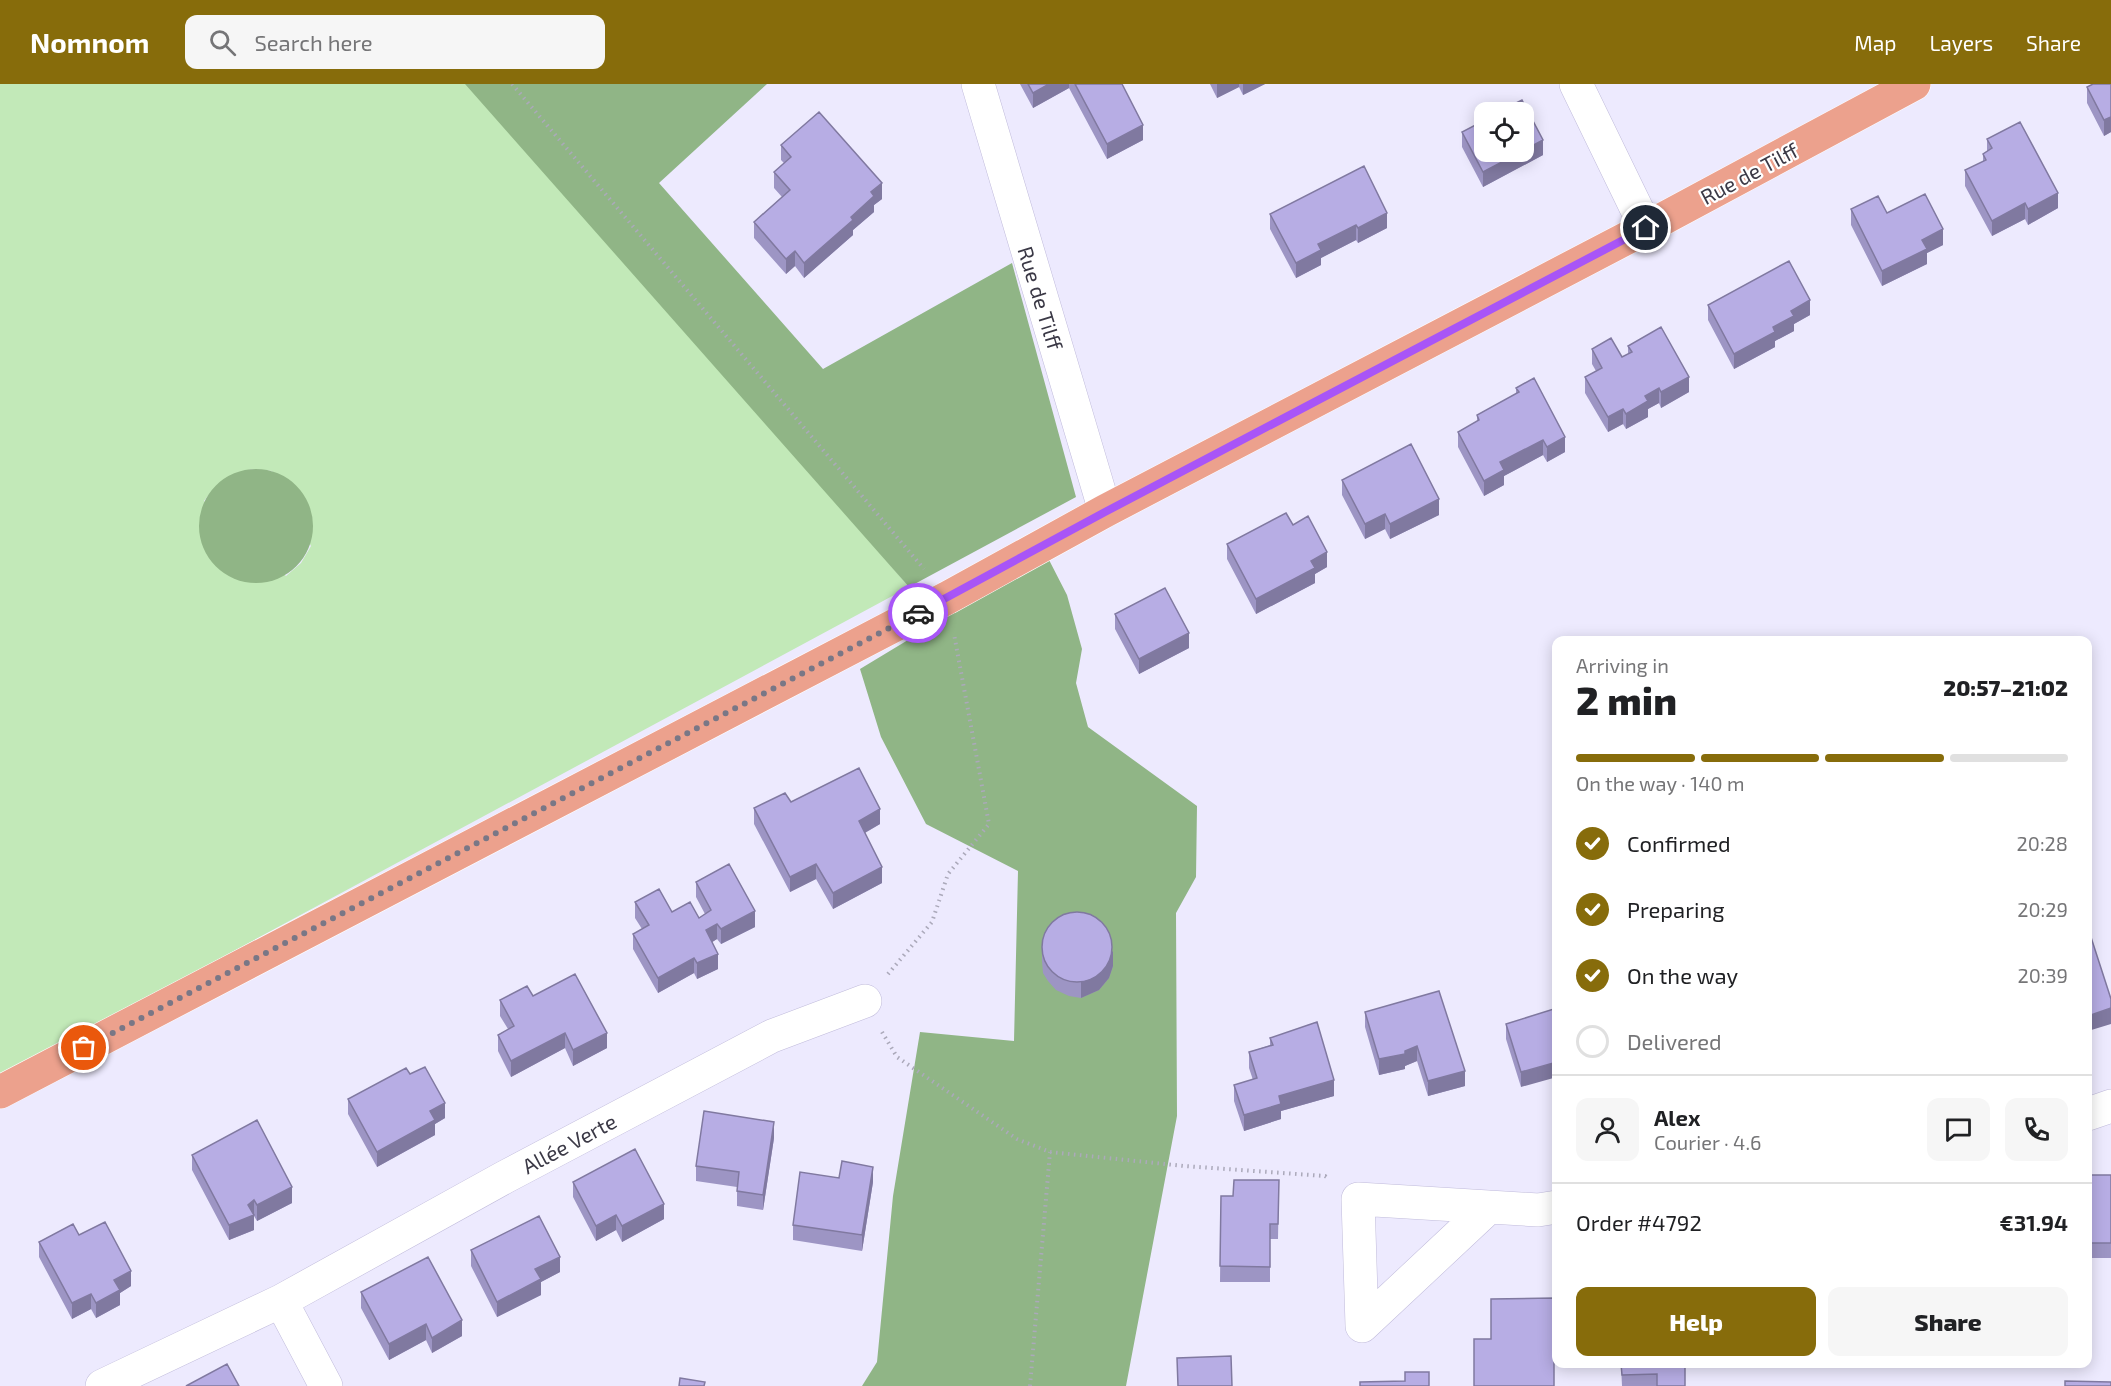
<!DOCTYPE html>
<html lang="en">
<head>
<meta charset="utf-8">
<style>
	body { margin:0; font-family:"Exo 2",sans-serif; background:#f6f6f6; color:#202124; height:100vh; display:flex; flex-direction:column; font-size:22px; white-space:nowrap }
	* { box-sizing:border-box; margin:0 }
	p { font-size:20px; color:#757577 }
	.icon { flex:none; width:33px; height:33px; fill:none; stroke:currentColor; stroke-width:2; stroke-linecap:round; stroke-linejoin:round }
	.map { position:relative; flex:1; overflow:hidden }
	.details { position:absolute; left:1552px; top:552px; width:540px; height:732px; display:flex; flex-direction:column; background:#fff; border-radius:12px; box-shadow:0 3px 15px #0003 }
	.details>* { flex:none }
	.controls { position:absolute; left:1474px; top:18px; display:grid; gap:12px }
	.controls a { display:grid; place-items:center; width:60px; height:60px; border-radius:12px; background:#fff; box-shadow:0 3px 15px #0003; font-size:30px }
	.pin { position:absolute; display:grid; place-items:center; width:51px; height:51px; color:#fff; margin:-26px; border:3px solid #fff; border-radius:50%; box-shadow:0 2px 6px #0007 }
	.courier { position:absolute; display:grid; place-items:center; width:60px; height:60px; margin:-30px; border:4px solid #a855f7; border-radius:50%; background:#fff; color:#222; box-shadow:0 2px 8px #0007 }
	.overview em { font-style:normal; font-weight:800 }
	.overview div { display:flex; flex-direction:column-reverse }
	.overview { display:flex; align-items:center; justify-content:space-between; height:102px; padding:0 24px }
	h1 { font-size:39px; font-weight:800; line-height:45px }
	.bar { display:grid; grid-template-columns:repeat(4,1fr); gap:9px 6px; align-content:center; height:72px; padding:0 24px }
	.bar i { height:8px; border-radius:4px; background:#e0e0e0 }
	.bar .current { background:#876c0b }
	.bar p { grid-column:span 4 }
	.line { display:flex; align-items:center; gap:15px; padding:0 24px; border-top:2px solid #e0e0e0 }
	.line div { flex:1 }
	.round { display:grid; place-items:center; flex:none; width:63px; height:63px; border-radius:12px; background:#f6f6f6 }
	ol { padding:0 24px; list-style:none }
	li { display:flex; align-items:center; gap:18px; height:66px }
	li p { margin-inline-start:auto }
	li .icon { padding:6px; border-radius:50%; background:#876c0b; color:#fff; stroke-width:4 }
	li:last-child { color:#757577 }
	li i { width:33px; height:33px; border:3px solid #e0e0e0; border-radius:50% }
	.primary-button { display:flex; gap:12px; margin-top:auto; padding:12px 24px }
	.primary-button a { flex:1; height:69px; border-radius:12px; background:#876c0b; color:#fff; font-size:24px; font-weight:800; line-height:69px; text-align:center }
	.primary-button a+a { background:#f6f6f6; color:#202124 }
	header { display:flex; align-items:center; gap:36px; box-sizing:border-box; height:84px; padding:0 30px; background:#876c0b; color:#fff }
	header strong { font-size:28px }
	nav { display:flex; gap:33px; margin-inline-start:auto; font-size:21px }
	.search { width:420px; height:54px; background:#f6f6f6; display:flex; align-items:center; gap:15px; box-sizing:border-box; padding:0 21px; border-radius:12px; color:#757577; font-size:22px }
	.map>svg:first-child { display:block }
	.green { fill:#c2e9b8; fill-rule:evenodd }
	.forest { fill:#90b586 }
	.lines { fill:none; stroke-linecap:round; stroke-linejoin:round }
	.minor-casing { stroke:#c0bbdb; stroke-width:34 }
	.major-casing { stroke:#fff; stroke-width:34 }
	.path { stroke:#aba9ba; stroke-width:4; stroke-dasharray:1.5 4.5; stroke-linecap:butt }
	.minor { stroke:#fff; stroke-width:33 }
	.major { stroke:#eca18d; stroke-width:33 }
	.wall { fill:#9d95c4 }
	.shaded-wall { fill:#8079a0 }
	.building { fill:#b7ade4; stroke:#8079a0; stroke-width:1.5 }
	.done { stroke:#797786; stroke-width:6; stroke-dasharray:0 10.8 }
	.route { stroke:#a855f7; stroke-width:8 }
	.labels { text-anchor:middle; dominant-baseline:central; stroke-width:4.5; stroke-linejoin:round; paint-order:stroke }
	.street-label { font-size:21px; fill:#3b3946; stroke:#fff }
</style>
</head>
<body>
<header>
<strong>Nomnom</strong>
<div class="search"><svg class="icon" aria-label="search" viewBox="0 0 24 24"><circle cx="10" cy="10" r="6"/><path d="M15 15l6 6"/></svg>Search here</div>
<nav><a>Map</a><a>Layers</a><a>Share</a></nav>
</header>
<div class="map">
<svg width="2111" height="1302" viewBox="0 0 2111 1302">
	<rect width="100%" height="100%" fill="#edeafe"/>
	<path class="green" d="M0 0H471L659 209 909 503 0 993ZM252 385 272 387 311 462 301 479 286 492 204 417C219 397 227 391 252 385Z"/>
	<path class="forest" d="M465 0H767L659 99 823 285 1012 179 1076 413 909 503Z
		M199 442a57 57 0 1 1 114 0a57 57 0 1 1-114 0Z
		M1047 472 1067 511 1082 565 1076 599 1088 643 1197 722 1196 793 1176 829 1177 1032 1126 1302H862L877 1278 893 1112 920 948 1014 957 1018 787 926 740 881 653 860 585Z"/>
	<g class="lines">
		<g class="minor-casing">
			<path id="minor" d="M978 0 1105 427
				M1576 0 1646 144
				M2088 1030 2111 1022
				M1489 1123 1362 1242 1358 1115 1538 1126 1557 1123
				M281 1217 326 1302
				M102 1302 281 1217 505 1093 772 952 865 917"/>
		</g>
		<g class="major-casing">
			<path id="major" d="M0 1008 947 514 1105 427 1646 144 1914 0"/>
		</g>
		<path class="path" d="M512 0 924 485
			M888 890 932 838 948 790 989 740 954 550
			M882 948 897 973 1017 1055 1050 1068 1184 1082 1325 1092 1328 1094
			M1030 1302 1050 1068"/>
		<use href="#minor" class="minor"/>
		<use href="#major" class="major"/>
	</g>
	<path class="wall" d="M1020 0H1122L1143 56 1107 75 1069 4 1033 24Z
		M1210 0H1265L1243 11 1239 3 1217 14Z
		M2111 0V48L2104 52 2087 19V3Z
		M1462 48 1543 71 1483 103 1462 63Z
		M1987 55 2058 124 2028 141 2025 135 1992 152 1965 102V86L1983 78V70L1987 67Z
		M781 61 882 115 874 121V128L853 146V151L804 194 795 182 786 190 754 154V138L782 113 774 104V88L784 79 781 76Z
		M1851 125 1887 129 1943 161 1927 169V180L1882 202 1851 141Z
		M1270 130 1387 144 1358 159 1356 156 1321 174V181L1296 194 1270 145Z
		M1708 221 1810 231 1794 240V247L1775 257V263L1734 285 1708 236Z
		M1628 262 1689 308 1661 324 1659 319 1648 325V333L1626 345 1623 340 1608 348 1585 309V293L1596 287 1592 280V265L1622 273 1628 270Z
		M1516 304 1565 368 1547 378 1543 371 1504 392V401L1484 412 1458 363V348L1477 338V331L1516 310Z
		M1342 396 1439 431 1390 455 1385 445 1365 455 1342 411Z
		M1293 441 1327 483 1315 490V499L1256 530 1227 475V460Z
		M1115 530 1189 564 1139 590 1115 545Z
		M791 718 880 740 865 749 882 799 833 825 816 795 790 808 754 740V724Z
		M696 798 755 843 721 860 717 855 712 858 718 885 697 895 694 889 658 909 633 865V850L642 845 635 834V818L672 828 699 834 705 830 696 813Z
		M1042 861 1113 882 1109 894 1099 906 1081 914 1069 912 1056 906 1048 897 1043 889 1042 877Z
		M1439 907 1465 1002 1428 1012 1417 977 1405 982V985L1379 991 1365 943V928Z
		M533 912 607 964 573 982 565 964 511 993 498 967V951L508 945 500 932V916Z
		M1557 924 1521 1003 1506 955V940Z
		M1270 954 1334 1012 1281 1027V1035L1244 1047 1234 1017V1001L1253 996 1249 984V968L1270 961Z
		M410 990 445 1034 435 1040V1051L377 1083 348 1030V1015Z
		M774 1054 763 1126 737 1122V1103L696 1097V1082Z
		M192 1071 292 1119 257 1137 254 1132V1146L229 1156 192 1086Z
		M2088 1091H2111V1174H2088Z
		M1279 1096 1278 1155H1270V1198H1220L1221 1112H1233Z
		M573 1098 664 1135 622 1158 616 1146 596 1157 573 1113Z
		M873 1098 862 1167 793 1156V1141Z
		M79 1151 131 1202 120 1209V1221L96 1234 91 1225 72 1235 39 1173V1158Z
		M471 1166 560 1188 541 1198V1211L497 1233 471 1182Z
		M361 1208 462 1252 432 1269 426 1256 389 1276 361 1224Z
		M1621 1280H1685V1302H1622Z"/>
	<path class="shaded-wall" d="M1049 0H1069V4L1033 24V9Z
		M1217 0H1239V3L1217 14Z
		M1243 0H1265L1243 11Z
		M2111 33V48L2104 52V36Z
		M1143 41V56L1107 75V60Z
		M1543 56V71L1483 103V88L1521 68H1524V66Z
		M882 99V115L874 121V128L853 146V151L804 194V179L851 133 871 108Z
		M2058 109V124L2028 141V125Z
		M2025 119V135L1992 152V137Z
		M1387 129V144L1358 159V144Z
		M1356 141V156L1321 174V181L1296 194V179L1318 160Z
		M1943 145V161L1927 169V180L1882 202V187L1922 156Z
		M795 167V182L786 190V175Z
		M1810 216V231L1794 240V247L1775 257V263L1734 285V270L1791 227Z
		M1689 293V308L1661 324V308Z
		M1659 304V319L1648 325V333L1626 345V330L1645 312Z
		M1623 325V340L1608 348V333Z
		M1565 353V368L1547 378V363Z
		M1543 356V371L1504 392V401L1484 412V397L1500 378Z
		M1439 415V431L1390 455V440Z
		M1385 430V445L1365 455V440Z
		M1327 468V483L1315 490V499L1256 530V515L1311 477Z
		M1189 549V564L1139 590V575Z
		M880 725V740L859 752V737Z
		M816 780V795L790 808V793Z
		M882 783V799L833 825V809Z
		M755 827V843L721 860V845Z
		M717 840V855L706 862V846Z
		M1113 867V882L1109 894 1099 906 1081 914V898Z
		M718 870V885L697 895V879Z
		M694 874V889L658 909V894Z
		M2111 924V940L2088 947V932Z
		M565 949V964L511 993V977Z
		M607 949V964L573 982V966Z
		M1417 962V977L1405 982V985L1379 991V975Z
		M1557 978V993L1521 1003V988Z
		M1465 987V1002L1428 1012V997Z
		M1334 996V1012L1281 1027V1035L1244 1047V1031L1279 1012Z
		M445 1019V1034L435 1040V1051L377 1083V1068L430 1027Z
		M774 1038V1054L763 1126V1111Z
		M873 1083V1098L862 1167V1151Z
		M292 1103V1119L257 1137V1121Z
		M254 1116V1146L229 1156V1141L248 1121Z
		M664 1120V1135L622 1158V1142Z
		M616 1131V1146L596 1157V1142Z
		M560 1173V1188L541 1198V1211L497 1233V1218L535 1185Z
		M131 1187V1202L120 1209V1221L96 1234V1219L114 1196Z
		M91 1210V1225L72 1235V1219Z
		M462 1236V1252L432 1269V1254Z
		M426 1240V1256L389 1276V1260Z"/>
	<path class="building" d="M1028 0H1049L1033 9Z
		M1075 0H1122L1143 41 1107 60Z
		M2093 0H2111V33L2104 36 2087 3Z
		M1522 16 1543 56 1524 66V28H1498Z
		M819 28 882 99 871 108 874 112 851 133 853 136 804 179 795 167 786 175 754 138 790 106 774 88 791 73 781 61Z
		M1485 36V68H1521L1483 88 1462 48Z
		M2020 38 2058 109 2028 125 2025 119 1992 137 1965 86 1986 76 1983 70 1992 64 1987 55Z
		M1364 82 1387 129 1358 144 1356 141 1318 160 1321 166 1296 179 1270 130Z
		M1925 110 1943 145 1922 156 1927 165 1882 187 1851 125 1878 112 1887 129Z
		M1789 177 1810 216 1791 227 1794 232 1773 243 1775 248 1734 270 1708 221Z
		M1661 243 1689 293 1661 308 1659 304 1645 312 1648 317 1626 330 1623 325 1608 333 1585 293 1602 284 1592 265 1611 254 1622 273 1632 268 1628 262Z
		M1534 294 1565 353 1547 363 1543 356 1500 378 1504 386 1484 397 1458 348 1479 336 1477 331 1519 308 1516 304Z
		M1411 360 1439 415 1390 440 1385 430 1365 440 1342 396Z
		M1286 429 1293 441 1308 432 1327 468 1311 477 1315 484 1256 515 1227 460Z
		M1165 504 1189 549 1139 575 1115 530Z
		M859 684 880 725 859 737 882 783 833 809 816 780 790 793 754 724 785 709 791 718Z
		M729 780 755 827 721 845 717 840 706 846 718 870 697 879 694 874 658 894 633 850 649 841 635 818 659 805 672 828 690 818 699 834 711 826 696 798Z
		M1042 863a35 35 0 1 1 70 0a35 35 0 1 1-70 0Z
		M2088 844 2111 915V924L2088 932Z
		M575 890 607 949 573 966 565 949 511 977 498 951 514 942 500 916 527 902 533 912Z
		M1439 907 1465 987 1428 997 1417 962 1405 967V970L1379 975 1365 928Z
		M1557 924V978L1521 988 1506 940Z
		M1317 938 1334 996 1279 1012 1281 1020 1244 1031 1234 1001 1257 994 1249 968 1273 961 1270 954Z
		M425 983 445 1019 430 1027 435 1036 377 1068 348 1015 406 984 410 990Z
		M704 1027 774 1038 763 1111 737 1107 739 1088 696 1082Z
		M257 1036 292 1103 257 1121 254 1116 248 1121 254 1131 229 1141 192 1071Z
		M635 1065 664 1120 622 1142 616 1131 596 1142 573 1098Z
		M842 1077 873 1083 862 1151 793 1141 800 1088 839 1094Z
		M2088 1091H2111V1159H2088Z
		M1234 1096H1279L1278 1140H1270V1183L1220 1182 1221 1112H1233Z
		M539 1132 560 1173 535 1185 541 1195 497 1218 471 1166Z
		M105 1138 131 1187 114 1196 120 1206 96 1219 91 1210 72 1219 39 1158 73 1140 79 1151Z
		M428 1173 462 1236 432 1254 426 1240 389 1260 361 1208Z
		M1554 1214V1302H1474V1255H1491V1215Z
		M1231 1272 1232 1302H1178L1177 1274Z
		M227 1280 239 1302H186Z
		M1621 1280H1685V1302H1657V1290L1622 1291Z
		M1405 1288H1429V1302H1360V1298L1405 1297Z
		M680 1294 705 1298 704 1302H679Z
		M2065 1297 2111 1298V1302H2065Z"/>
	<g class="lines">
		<path class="done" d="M84 964 918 529"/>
		<path class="route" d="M918 529 1105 428 1646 144"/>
	</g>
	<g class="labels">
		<g class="street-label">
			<text transform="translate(1749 89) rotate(-28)">Rue de Tilff</text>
			<text transform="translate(1041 214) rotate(73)">Rue de Tilff</text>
			<text transform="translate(569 1059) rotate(-28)">Allée Verte</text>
		</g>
	</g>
</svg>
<div class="controls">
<a><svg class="icon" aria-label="locate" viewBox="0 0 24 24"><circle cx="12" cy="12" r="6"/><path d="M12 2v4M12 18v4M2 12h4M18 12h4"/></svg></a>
</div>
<div class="pin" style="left:84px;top:964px;background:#ea580c"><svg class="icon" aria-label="bag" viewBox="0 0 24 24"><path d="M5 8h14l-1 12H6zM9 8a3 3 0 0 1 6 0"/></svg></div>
<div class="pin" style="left:1646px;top:144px;background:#1f2937"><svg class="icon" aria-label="home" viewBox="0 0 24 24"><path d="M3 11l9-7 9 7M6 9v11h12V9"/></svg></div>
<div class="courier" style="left:918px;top:529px"><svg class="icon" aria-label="car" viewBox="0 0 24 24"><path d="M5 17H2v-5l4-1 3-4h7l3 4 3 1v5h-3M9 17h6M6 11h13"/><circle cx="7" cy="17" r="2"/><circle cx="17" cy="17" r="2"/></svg></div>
<section class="details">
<div class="overview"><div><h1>2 min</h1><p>Arriving in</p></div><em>20:57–21:02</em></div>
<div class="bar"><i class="current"></i><i class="current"></i><i class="current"></i><i></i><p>On the way · 140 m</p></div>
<ol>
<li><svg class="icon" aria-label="check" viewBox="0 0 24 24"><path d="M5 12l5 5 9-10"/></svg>Confirmed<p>20:28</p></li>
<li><svg class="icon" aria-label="check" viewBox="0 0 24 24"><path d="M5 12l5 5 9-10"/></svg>Preparing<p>20:29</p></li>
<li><svg class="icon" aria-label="check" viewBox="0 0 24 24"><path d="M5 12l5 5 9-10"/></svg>On the way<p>20:39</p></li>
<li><i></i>Delivered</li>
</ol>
<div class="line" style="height:108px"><a class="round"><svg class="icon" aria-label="person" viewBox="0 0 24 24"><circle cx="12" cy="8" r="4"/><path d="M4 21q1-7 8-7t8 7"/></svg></a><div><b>Alex</b><p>Courier · 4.6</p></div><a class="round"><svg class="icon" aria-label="chat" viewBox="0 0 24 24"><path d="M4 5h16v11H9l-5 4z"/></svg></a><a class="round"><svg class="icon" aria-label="phone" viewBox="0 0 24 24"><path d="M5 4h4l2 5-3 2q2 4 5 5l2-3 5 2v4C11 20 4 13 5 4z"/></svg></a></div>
<div class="line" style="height:78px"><div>Order #4792</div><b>€31.94</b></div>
<div class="primary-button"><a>Help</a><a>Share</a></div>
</section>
</div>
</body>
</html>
